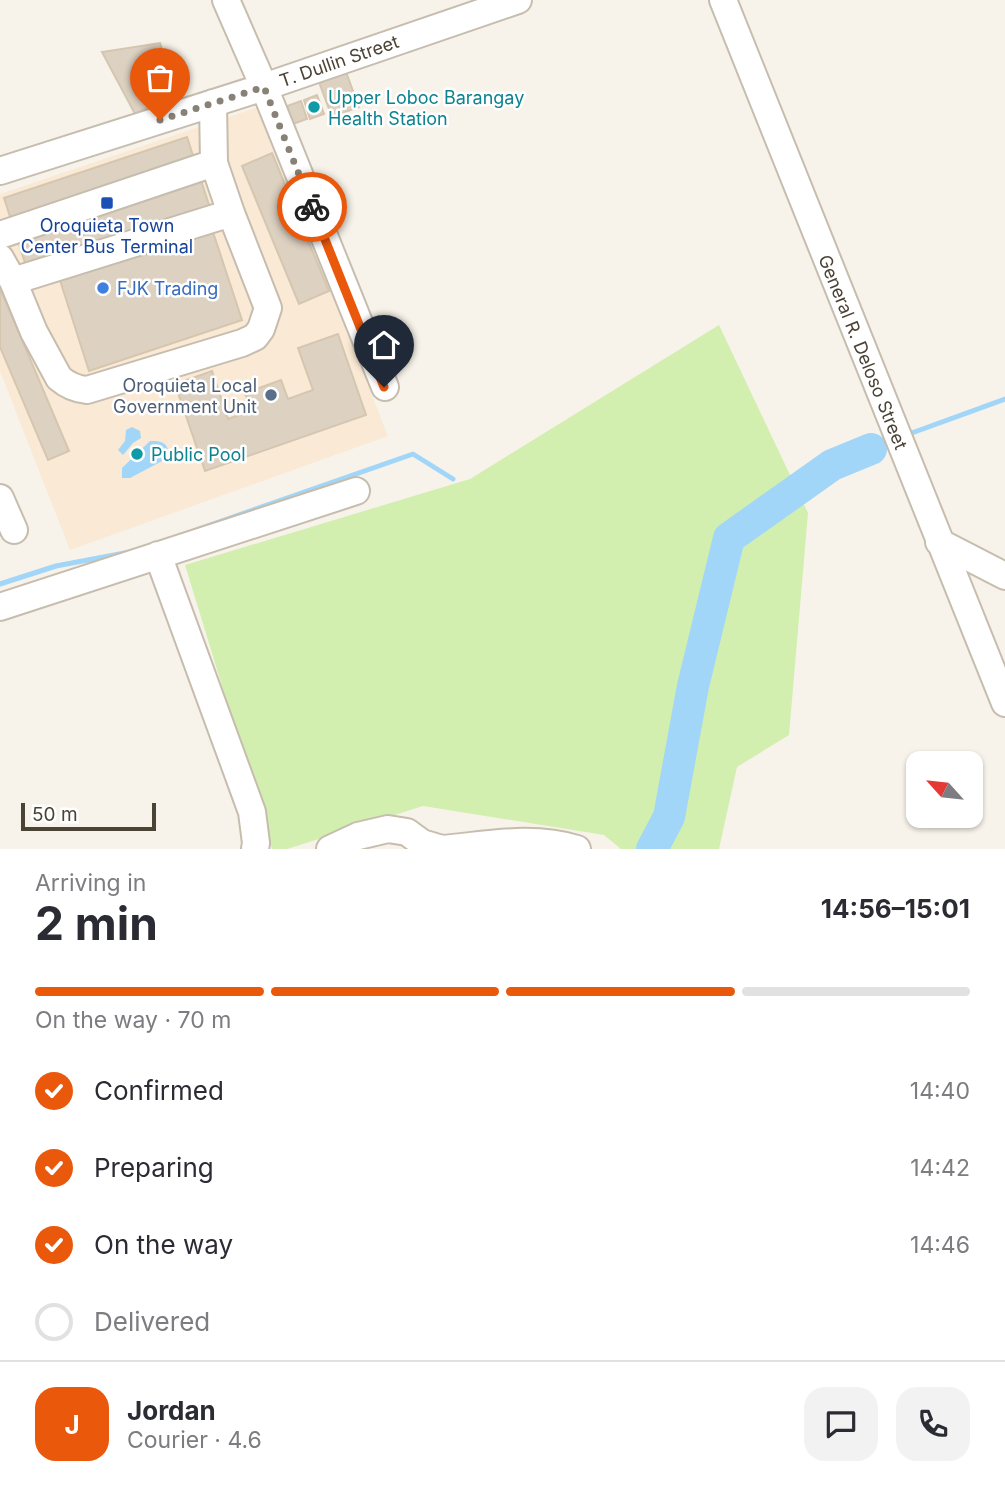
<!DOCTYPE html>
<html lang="en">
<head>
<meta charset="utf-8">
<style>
	body { margin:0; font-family:Inter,sans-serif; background:#f2f2f3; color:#2b2b33; height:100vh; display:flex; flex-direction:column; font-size:26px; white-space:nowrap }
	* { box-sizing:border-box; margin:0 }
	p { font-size:23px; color:#7c7c81 }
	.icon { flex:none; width:38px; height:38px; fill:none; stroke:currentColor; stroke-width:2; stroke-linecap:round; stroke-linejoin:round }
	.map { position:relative; height:849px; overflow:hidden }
	.panel { display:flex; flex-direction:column; background:#fff; flex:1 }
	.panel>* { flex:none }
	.needle { width:46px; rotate:297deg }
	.controls { position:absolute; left:906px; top:751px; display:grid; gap:14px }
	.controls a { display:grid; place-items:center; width:77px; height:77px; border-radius:14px; background:#fff; box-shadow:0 2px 5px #0004; font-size:35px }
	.scale { position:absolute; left:21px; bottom:18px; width:135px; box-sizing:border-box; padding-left:7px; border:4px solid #4c4337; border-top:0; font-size:19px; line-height:24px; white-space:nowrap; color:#4c4337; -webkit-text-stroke:5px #fff; paint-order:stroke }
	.pin { position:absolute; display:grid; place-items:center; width:60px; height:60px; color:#fff; margin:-72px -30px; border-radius:50% 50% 50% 0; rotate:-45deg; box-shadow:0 0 7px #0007 }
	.pin .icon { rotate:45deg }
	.courier { position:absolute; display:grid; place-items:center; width:70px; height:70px; margin:-35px; border:5px solid #ea580c; border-radius:50%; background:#fff; color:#222; box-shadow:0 2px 9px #0007 }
	.head em { font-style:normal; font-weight:700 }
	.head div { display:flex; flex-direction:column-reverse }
	.head { display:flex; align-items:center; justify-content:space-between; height:119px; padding:0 35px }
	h1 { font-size:46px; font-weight:700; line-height:52px }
	.bar { display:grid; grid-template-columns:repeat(4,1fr); gap:10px 7px; align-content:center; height:84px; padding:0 35px }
	.bar i { height:9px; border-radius:5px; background:#e1e1e2 }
	.bar .active { background:#ea580c }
	.bar p { grid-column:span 4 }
	.line { display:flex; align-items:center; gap:18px; padding:0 35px; border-top:2px solid #e1e1e2 }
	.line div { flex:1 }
	.round { display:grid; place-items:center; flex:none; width:74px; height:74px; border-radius:21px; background:#f2f2f3 }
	ol { padding:0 35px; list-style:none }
	li { display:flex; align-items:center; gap:21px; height:77px }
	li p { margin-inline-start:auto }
	li .icon { padding:7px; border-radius:50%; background:#ea580c; color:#fff; stroke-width:4 }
	li:last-child { color:#7c7c81 }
	li i { width:38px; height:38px; border:4px solid #e1e1e2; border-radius:50% }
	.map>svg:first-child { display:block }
	.commercial { fill:#fae9d4 }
	.green { fill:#d3efaf }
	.water { fill:#a1d6f9 }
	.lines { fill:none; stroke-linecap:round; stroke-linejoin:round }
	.stream { stroke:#a1d6f9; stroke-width:5 }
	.river { stroke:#a1d6f9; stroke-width:32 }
	.building { fill:#ddd1c1; stroke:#d5c6b0; stroke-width:2 }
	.minor-casing { stroke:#c6bdae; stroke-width:30 }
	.minor { stroke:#fff; stroke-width:26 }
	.done { stroke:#888176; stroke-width:7; stroke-dasharray:0 12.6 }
	.route { stroke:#ea580c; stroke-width:9 }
	.culture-dot { fill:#0f9aa8; stroke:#fff; stroke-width:2.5 }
	.transit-dot { fill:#1a4fb4; stroke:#fff; stroke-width:2.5 }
	.shop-dot { fill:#3f7fe0; stroke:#fff; stroke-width:2.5 }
	.service-dot { fill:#5c6f8a; stroke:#fff; stroke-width:2.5 }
	.labels { text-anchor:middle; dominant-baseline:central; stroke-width:5; stroke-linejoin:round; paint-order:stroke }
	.street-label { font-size:18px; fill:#4c4337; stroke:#fff }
	.culture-label { font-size:18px; fill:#0d838f; stroke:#fff; text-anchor:start }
	.transit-label { font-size:18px; fill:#164399; stroke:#fff }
	.shop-label { font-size:18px; fill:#366cbe; stroke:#fff; text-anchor:start }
	.service-label { font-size:18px; fill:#4e5e75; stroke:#fff; text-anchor:end }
</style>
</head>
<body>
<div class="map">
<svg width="1005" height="849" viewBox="0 0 1005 849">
	<rect width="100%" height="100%" fill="#f7f3ea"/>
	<path class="commercial" d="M258 107 388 436 70 550 0 371V194Z"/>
	<path class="green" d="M719 325 808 513 789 735 737 767 719 849H621L604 835 423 806 287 849H272L185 565 470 479Z"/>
	<path class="water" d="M132 427 140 431 141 438 133 443 123 455 118 450 125 441 126 430Z
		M150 441C163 440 172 445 166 459L130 478H122V468Z"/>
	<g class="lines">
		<path class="stream" d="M909 434 1005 399
			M196 530 413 454 453 479
			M0 584 56 566 130 552"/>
		<path class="river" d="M652 849 669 817 693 686 729 538 832 465 871 449"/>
	</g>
	<path class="building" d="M160 43 176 93 135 114 102 52Z
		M346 72 359 107 332 117 319 82Z
		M317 95 324 114 310 119 304 100Z
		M301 101 307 119 293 124 287 106Z
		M187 137 210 208 27 269 4 198Z
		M272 153 329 291 299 304 242 166Z
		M210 223 242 320 89 371 58 274Z
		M0 288 69 451 48 460 0 347Z
		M338 334 366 415 205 471 175 384 212 371 228 419 251 411 245 393 281 380 288 399 313 390 298 348Z"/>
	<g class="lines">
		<g class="minor-casing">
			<path id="minor" d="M226 0 264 87 385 387
				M723 0 1005 703
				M0 171 264 87 518 0
				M0 235 214 163
				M0 258 13 281 34 332 59 378C67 385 76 389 87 390L242 343 255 337 261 329 268 308 231 213 214 163 213 103
				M13 281 231 213
				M0 498 14 530
				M939 542 1005 576
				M158 555 252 812 256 843 255 849
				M0 607 356 491
				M330 849 358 836 388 829 407 832 422 843 442 849
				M442 849C488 845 532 835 577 849"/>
		</g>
		<use href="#minor" class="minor"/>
	</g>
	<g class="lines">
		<path class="done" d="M160 120 264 87 312 207"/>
		<path class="route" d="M312 207 384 387"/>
	</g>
	<g class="culture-dot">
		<circle cx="314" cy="107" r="7"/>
		<circle cx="137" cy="454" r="7"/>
	</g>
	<rect class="transit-dot" x="100" y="196" width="14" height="14" rx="3.5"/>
	<circle class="shop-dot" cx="103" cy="288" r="7"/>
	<circle class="service-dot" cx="271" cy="395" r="7"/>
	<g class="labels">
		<g class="street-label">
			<text transform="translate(339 61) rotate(-19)">T. Dullin Street</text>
			<text transform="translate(863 352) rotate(68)">General R. Deloso Street</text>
		</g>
		<g class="culture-label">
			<text x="328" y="97">Upper Loboc Barangay<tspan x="328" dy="21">Health Station</tspan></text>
			<text x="151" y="454">Public Pool</text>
		</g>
		<g class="transit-label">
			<text x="107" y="225">Oroquieta Town<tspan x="107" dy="21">Center Bus Terminal</tspan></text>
		</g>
		<g class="shop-label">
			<text x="117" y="288">FJK Trading</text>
		</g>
		<g class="service-label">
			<text x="257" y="385">Oroquieta Local<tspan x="257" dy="21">Government Unit</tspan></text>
		</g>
	</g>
</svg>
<div class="controls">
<a><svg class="needle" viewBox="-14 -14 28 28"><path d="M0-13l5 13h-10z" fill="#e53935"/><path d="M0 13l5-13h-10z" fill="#7c7c81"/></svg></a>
</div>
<div class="scale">50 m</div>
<div class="pin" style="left:160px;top:120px;background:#ea580c"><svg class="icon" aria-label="bag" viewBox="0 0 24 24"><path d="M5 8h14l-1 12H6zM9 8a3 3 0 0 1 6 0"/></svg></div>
<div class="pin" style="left:384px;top:387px;background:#1f2937"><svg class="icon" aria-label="home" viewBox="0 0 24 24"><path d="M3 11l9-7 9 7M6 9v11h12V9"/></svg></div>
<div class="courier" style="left:312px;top:207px"><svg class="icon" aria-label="bike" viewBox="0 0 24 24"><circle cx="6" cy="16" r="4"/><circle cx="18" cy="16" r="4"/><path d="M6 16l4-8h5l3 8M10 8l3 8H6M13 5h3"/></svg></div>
</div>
<section class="panel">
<div class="head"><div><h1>2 min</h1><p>Arriving in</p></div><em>14:56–15:01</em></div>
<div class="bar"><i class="active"></i><i class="active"></i><i class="active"></i><i></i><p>On the way · 70 m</p></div>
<ol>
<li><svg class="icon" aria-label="check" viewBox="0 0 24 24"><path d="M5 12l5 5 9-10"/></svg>Confirmed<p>14:40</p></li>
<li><svg class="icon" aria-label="check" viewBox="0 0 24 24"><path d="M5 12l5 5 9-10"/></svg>Preparing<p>14:42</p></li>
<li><svg class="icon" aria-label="check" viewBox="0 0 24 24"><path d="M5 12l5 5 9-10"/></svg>On the way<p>14:46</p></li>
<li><i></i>Delivered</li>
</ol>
<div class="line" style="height:126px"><b class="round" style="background:#ea580c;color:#fff">J</b><div><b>Jordan</b><p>Courier · 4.6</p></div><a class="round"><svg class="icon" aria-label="chat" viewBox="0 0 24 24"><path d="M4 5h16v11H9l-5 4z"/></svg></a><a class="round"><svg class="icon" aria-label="phone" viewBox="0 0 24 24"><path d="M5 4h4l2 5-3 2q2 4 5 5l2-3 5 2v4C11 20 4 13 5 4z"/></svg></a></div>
</section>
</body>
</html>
